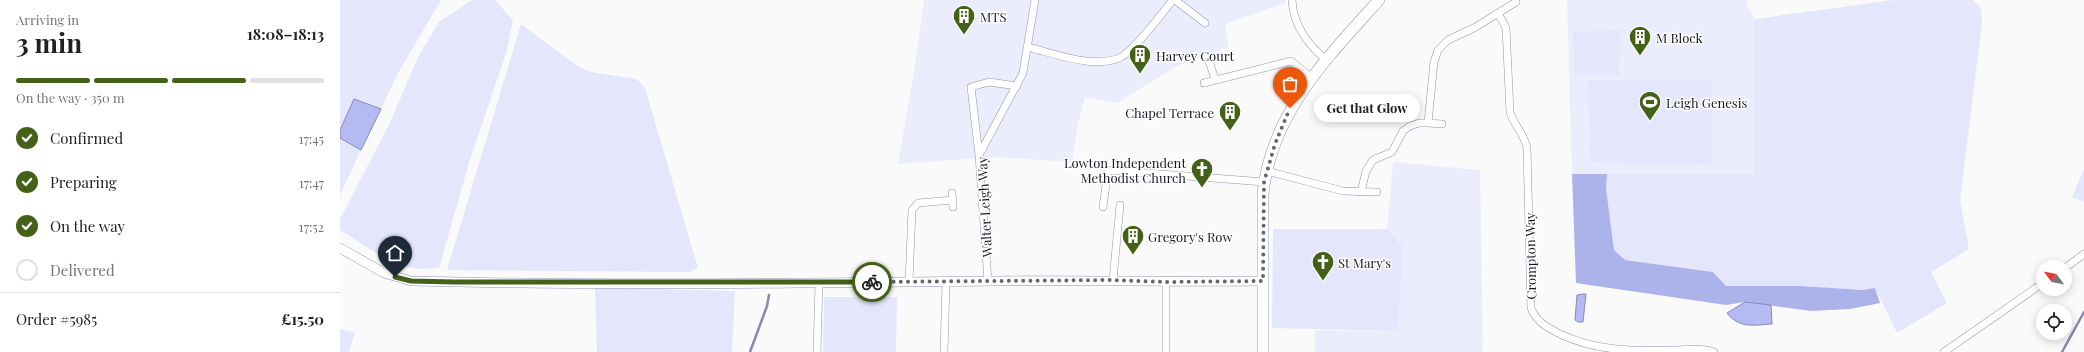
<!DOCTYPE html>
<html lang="en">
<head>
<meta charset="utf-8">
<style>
	body { margin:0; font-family:"Playfair Display",serif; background:#f2f2f2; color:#202124; height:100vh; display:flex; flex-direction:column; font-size:15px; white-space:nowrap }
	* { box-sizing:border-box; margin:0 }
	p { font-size:13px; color:#757577 }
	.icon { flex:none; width:22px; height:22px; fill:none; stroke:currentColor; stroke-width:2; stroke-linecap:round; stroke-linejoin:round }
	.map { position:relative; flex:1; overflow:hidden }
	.panel { display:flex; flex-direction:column; background:#fff; width:340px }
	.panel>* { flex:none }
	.needle { width:26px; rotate:302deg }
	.fabs { position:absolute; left:1696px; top:260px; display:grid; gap:8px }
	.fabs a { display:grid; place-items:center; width:36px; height:36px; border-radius:50%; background:#fff; box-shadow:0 2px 10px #0003; font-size:20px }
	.pin { position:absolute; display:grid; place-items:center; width:34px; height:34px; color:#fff; margin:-41px -17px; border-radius:50% 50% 50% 0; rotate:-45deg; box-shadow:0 0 4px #0007 }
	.pin .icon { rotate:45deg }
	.courier { position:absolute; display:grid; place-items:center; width:40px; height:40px; margin:-20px; border:3px solid #436217; border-radius:50%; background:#fff; color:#222; box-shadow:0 1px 5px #0007 }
	.bubble { position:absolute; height:28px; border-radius:14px; background:#fff; box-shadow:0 2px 10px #0003; font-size:13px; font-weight:700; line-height:28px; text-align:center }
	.headline em { font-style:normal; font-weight:700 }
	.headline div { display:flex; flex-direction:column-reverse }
	.headline { display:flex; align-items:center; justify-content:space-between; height:68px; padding:0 16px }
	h1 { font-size:26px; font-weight:700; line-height:30px }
	.bar { display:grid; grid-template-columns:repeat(4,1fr); gap:6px 4px; align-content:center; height:48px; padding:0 16px }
	.bar i { height:5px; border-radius:3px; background:#e0e0e0 }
	.bar .current { background:#436217 }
	.bar p { grid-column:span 4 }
	.line { display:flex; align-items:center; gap:10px; padding:0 16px; border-top:1px solid #e0e0e0 }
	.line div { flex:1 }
	ol { padding:0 16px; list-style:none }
	li { display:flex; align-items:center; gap:12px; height:44px }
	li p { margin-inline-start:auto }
	li .icon { padding:4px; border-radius:50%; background:#436217; color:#fff; stroke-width:4 }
	li:last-child { color:#757577 }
	li i { width:22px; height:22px; border:2px solid #e0e0e0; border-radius:50% }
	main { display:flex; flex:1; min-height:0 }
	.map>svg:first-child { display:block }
	.built { fill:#ebedfd }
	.green { fill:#e4e7fb }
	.forest { fill:#acb2ea }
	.water { fill:#b5baf3; stroke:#8589b4 }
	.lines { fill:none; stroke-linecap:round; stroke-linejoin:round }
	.stream { stroke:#8589b4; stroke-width:2.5 }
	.minor-casing { stroke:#9094b1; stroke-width:8 }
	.tertiary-casing { stroke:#9094b1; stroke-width:10 }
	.primary-casing { stroke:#9094b1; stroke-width:12 }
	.minor { stroke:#fff; stroke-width:7 }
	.tertiary { stroke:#fff; stroke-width:9 }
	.primary { stroke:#fff; stroke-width:11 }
	.done { stroke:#66666e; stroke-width:4; stroke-dasharray:0 7.2 }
	.route { stroke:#436217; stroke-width:5 }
	.labels { text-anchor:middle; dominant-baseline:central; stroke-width:3; stroke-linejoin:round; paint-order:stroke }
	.poi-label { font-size:13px; fill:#161722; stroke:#fff; text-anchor:start }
	.street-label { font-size:13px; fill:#161722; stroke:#fff }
</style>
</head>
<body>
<main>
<section class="panel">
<div class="headline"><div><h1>3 min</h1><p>Arriving in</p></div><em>18:08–18:13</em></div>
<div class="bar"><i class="current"></i><i class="current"></i><i class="current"></i><i></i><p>On the way · 350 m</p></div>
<ol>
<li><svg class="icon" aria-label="check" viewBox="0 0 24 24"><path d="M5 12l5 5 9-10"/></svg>Confirmed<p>17:45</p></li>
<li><svg class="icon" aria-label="check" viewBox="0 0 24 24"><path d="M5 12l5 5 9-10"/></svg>Preparing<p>17:47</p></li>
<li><svg class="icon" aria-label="check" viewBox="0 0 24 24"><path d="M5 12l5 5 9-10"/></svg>On the way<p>17:52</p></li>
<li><i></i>Delivered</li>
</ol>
<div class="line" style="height:52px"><div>Order #5985</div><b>£15.50</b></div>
</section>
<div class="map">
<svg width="1744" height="352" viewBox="0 0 1744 352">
	<rect width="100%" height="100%" fill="#fafafa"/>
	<path class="built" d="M584 0H946V3L885 24 889 47 839 65 777 103 745 97 738 123 732 162 655 157 558 164 574 71Z
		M1227 0H1407V5L1415 19V174H1232Z
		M1053 162 1140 170 1143 352H975V330L1058 331 1063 247 1047 229Z"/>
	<path class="green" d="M0 0H101L58 73 41 109 14 99 0 130Z
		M132 0H155L173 20 167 50 129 163 99 268 79 269 55 265 0 230V219L49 125 78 57 99 22Z
		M1554 0H1633L1641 9 1642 23 1620 200 1629 249 1591 272 1607 303 1557 333 1535 288 1523 290 1458 286H1386L1373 272 1285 260 1274 250 1266 188 1267 174H1415V19Z
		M181 24 239 67 251 72 297 79 305 88 358 268 349 272 107 270Z
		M1280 30 1279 75H1234L1233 32Z
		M1248 80H1372V164L1250 163Z
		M0 138 21 150 0 195Z
		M1744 169V202L1732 197Z
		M933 229H1047L1063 247 1058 331 932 328Z
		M255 288 395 291 392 352H257Z
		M484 297H557L556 352H483Z
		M0 329 15 332 9 352H0Z"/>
	<path class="forest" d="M1232 174H1267L1266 188 1274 250 1285 260 1373 272 1386 286H1460L1523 290 1535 288 1540 303 1510 309 1471 311 1405 302 1386 305 1236 283Z"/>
	<path class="water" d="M14 99 41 109 21 150 0 138V130Z
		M1243 294H1246L1243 322H1238L1235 320 1237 295Z
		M1405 302 1431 305 1432 324C1415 325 1399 329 1387 313Z"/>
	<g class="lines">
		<path class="stream" d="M410 352 427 306 429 295
			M1722 352 1744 312"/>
		<g class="minor-casing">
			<path id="minor" d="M835 0 865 23
				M952 0C953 24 968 46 987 60
				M1158 13 1166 28 1170 112C1174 126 1184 133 1187 148L1191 308C1197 323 1207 327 1220 334 1259 352 1293 351 1335 350 1348 350 1362 347 1374 352
				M687 47C714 53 755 70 781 57 796 49 821 14 833 0
				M869 61 875 79
				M864 83 951 61 972 78
				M1088 123 1102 124
				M639 155 631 87 649 82 677 86
				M927 171 1003 191 1037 192
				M1021 192 1026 171 1033 160 1052 152 1063 131 1070 126 1079 123H1088L1094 62 1098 50 1108 40 1134 28 1176 2
				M612 193 613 207
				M763 207 768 170 925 182
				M1725 268 1744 254
				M773 280 780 205
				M648 281 639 155 683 73 695 0
				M569 282 572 210 578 203 613 200
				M826 282V352
				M477 352 479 283
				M604 352 606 282
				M1604 352 1703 283"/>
		</g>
		<g class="tertiary-casing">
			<path id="tertiary" d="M0 248 44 273 71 281C265 286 459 283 653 281 743 280 833 282 923 281"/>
		</g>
		<g class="primary-casing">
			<path id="primary" d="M923 352V194C931 113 987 58 1039 0"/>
		</g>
		<use href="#minor" class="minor"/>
		<use href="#tertiary" class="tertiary"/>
		<use href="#primary" class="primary"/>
	</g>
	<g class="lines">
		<path class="done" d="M532 282 773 280 826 282 923 281 924 182 935 144 950 108"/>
		<path class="route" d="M55 277 71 281 114 282H532"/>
	</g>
	<defs>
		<g id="building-pin" transform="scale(1.15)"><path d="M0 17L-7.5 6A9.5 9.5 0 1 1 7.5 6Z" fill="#436217" stroke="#fff"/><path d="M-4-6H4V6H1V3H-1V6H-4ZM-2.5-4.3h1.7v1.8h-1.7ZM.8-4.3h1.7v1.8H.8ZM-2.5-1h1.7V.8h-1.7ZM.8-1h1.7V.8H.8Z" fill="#fff"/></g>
		<g id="stadium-pin" transform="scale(1.15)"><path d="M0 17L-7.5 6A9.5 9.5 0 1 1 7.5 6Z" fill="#436217" stroke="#fff"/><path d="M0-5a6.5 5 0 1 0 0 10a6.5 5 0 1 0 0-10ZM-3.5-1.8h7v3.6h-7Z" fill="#fff"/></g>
		<g id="church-pin" transform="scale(1.15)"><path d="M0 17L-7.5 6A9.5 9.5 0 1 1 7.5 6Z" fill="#436217" stroke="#fff"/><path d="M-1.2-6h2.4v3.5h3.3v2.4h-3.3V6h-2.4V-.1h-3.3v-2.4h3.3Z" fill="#fff"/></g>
	</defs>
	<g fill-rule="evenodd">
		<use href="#building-pin" x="624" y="16"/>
		<use href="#building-pin" x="1300" y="37"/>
		<use href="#building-pin" x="800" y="55"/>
		<use href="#stadium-pin" x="1310" y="102"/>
		<use href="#building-pin" x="890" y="112"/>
		<use href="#church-pin" x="862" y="169"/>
		<use href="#building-pin" x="793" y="236"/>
		<use href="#church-pin" x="983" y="262"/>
	</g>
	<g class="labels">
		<g class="poi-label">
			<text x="640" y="16">MTS</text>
			<text x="1316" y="37">M Block</text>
			<text x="816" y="55">Harvey Court</text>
			<text x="1326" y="102">Leigh Genesis</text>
			<text x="874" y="112" text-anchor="end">Chapel Terrace</text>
			<text x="846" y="162" text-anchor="end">Lowton Independent<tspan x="846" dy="15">Methodist Church</tspan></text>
			<text x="808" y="236">Gregory's Row</text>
			<text x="998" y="262">St Mary's</text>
		</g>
		<g class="street-label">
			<text transform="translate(644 207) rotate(-93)">Walter Leigh Way</text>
			<text transform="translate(1190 256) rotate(-91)">Crompton Way</text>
		</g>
	</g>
</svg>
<div class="fabs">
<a><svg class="needle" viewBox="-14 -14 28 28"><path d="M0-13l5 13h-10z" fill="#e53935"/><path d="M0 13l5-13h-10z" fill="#757577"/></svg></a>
<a><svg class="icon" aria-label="locate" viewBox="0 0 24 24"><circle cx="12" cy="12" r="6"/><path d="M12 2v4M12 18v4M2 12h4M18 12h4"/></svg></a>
</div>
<div class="pin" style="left:950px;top:108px;background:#ea580c"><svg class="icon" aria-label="bag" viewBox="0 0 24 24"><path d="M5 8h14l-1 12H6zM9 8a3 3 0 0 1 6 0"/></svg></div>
<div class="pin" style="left:55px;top:277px;background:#1f2937"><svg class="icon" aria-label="home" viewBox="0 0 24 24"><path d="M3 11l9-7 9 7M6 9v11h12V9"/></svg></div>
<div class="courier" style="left:532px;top:282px"><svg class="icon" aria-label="bike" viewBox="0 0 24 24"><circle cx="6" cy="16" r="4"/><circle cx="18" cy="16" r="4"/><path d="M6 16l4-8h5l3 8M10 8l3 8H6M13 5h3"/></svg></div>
<div class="bubble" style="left:974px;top:94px;width:106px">Get that Glow</div>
</div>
</main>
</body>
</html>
